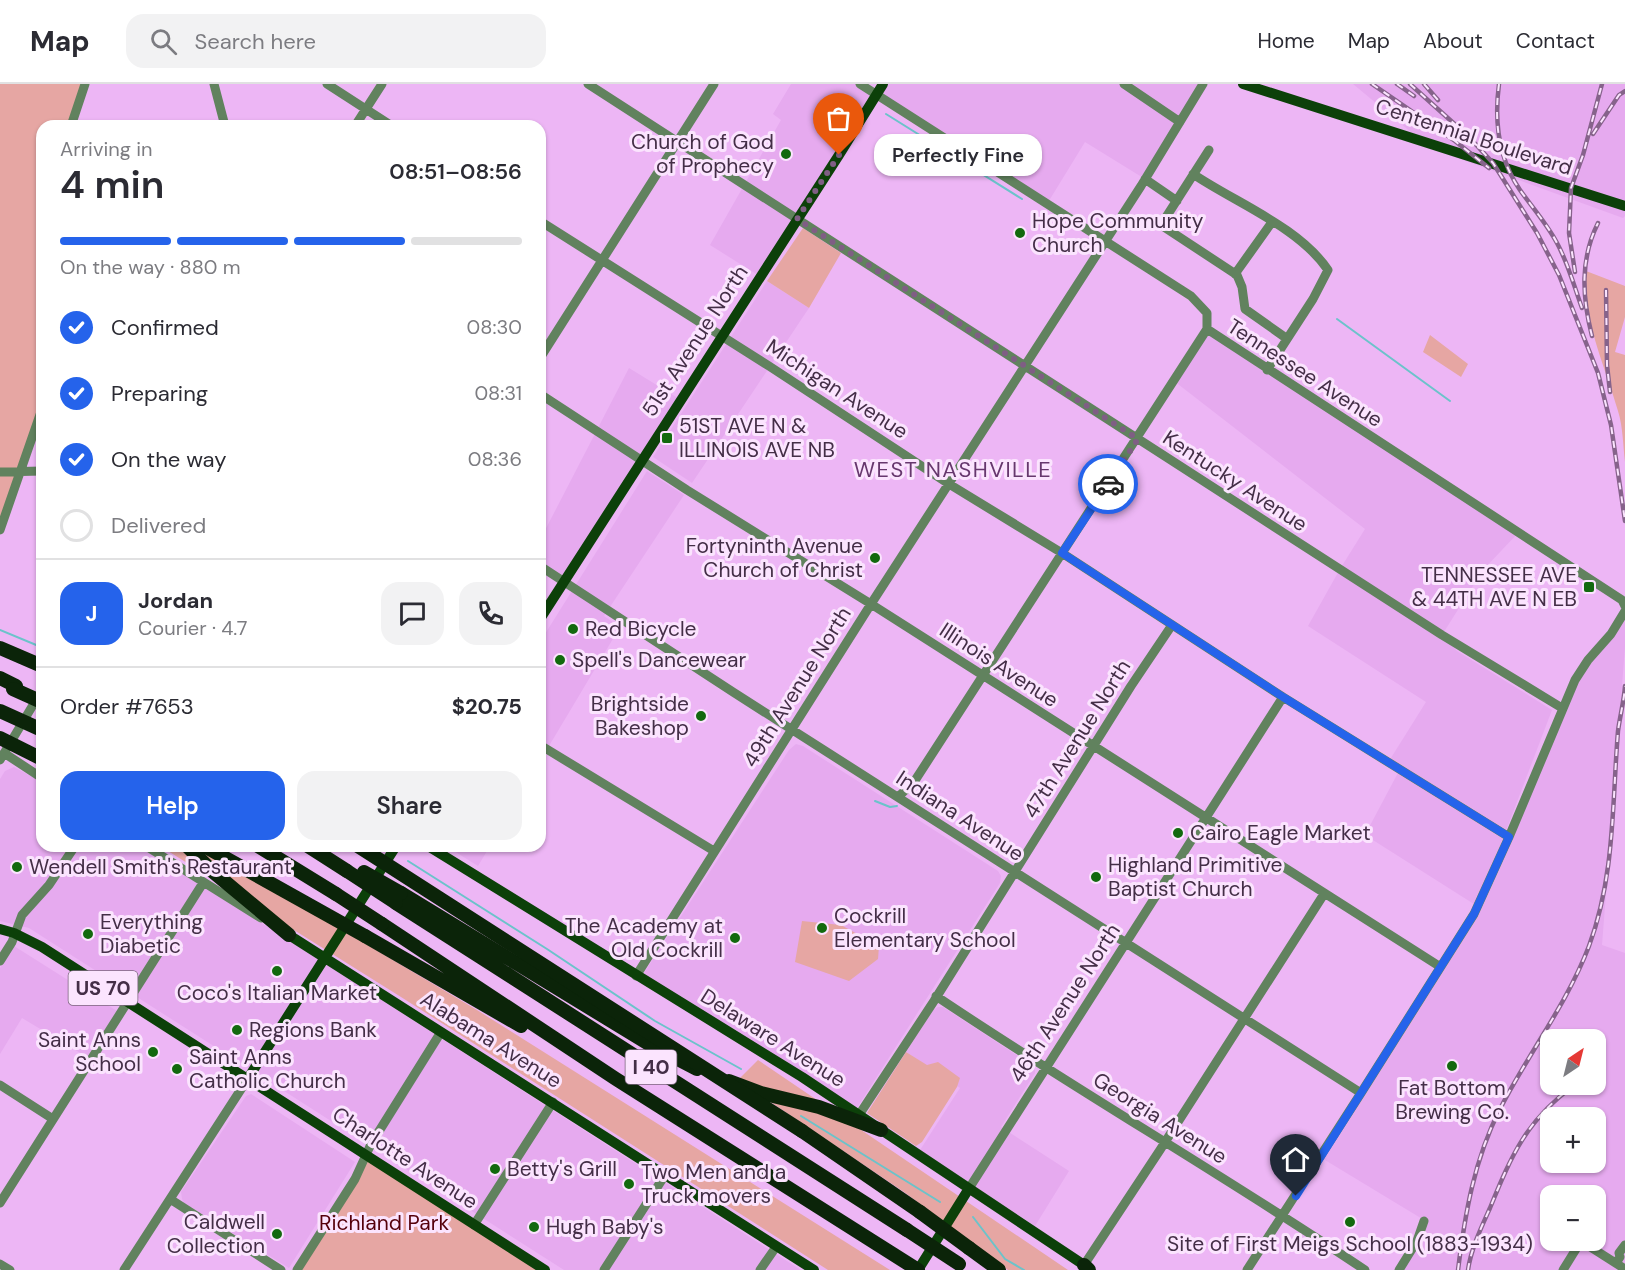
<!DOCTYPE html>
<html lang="en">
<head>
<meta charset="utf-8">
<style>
	body { margin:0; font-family:"DM Sans",sans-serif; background:#f2f2f3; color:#2b2b33; height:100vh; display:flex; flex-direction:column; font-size:22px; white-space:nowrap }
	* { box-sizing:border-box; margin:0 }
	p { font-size:20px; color:#7c7c81 }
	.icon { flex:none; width:33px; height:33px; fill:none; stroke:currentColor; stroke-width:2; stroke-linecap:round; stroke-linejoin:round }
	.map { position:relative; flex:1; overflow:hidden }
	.details { position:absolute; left:36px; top:36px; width:510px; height:732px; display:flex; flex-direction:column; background:#fff; border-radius:18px; box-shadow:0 2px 4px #0004 }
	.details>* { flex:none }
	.needle { width:39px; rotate:35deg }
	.buttons { position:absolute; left:1540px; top:945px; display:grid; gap:12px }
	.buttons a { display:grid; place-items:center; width:66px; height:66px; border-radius:12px; background:#fff; box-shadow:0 2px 4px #0004; font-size:30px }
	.pin { position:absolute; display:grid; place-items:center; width:51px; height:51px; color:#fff; margin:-62px -26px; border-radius:50% 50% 50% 0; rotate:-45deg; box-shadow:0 0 6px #0007 }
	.pin .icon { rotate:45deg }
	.courier { position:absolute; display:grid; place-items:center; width:60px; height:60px; margin:-30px; border:4px solid #2563eb; border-radius:50%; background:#fff; color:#222; box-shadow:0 2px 8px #0007 }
	.bubble { position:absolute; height:42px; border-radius:18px; background:#fff; box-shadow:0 2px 4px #0004; font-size:20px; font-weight:600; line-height:42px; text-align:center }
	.headline em { font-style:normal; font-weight:600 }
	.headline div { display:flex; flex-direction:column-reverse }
	.headline { display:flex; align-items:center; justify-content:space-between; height:102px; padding:0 24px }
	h1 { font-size:39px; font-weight:600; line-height:45px }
	.bar { display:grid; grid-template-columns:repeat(4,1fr); gap:9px 6px; align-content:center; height:72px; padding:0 24px }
	.bar i { height:8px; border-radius:4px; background:#e1e1e2 }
	.bar .selected { background:#2563eb }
	.bar p { grid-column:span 4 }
	.line { display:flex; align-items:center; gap:15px; padding:0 24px; border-top:2px solid #e1e1e2 }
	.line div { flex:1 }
	.round { display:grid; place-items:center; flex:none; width:63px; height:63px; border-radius:18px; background:#f2f2f3 }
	ol { padding:0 24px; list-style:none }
	li { display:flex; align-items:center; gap:18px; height:66px }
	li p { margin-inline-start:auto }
	li .icon { padding:6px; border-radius:50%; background:#2563eb; color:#fff; stroke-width:4 }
	li:last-child { color:#7c7c81 }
	li i { width:33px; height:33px; border:3px solid #e1e1e2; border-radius:50% }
	.button { display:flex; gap:12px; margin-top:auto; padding:12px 24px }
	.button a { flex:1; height:69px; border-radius:18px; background:#2563eb; color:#fff; font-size:24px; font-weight:600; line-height:69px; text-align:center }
	.button a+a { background:#f2f2f3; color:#2b2b33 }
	header { display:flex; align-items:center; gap:36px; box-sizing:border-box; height:84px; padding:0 30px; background:#fff; border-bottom:2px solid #e1e1e2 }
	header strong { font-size:28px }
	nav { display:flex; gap:33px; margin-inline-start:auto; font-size:21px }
	.search { width:420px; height:54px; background:#f2f2f3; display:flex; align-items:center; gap:15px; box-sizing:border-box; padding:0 21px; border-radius:18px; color:#7c7c81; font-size:22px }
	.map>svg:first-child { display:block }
	.built { fill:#e6aaef; fill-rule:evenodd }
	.green { fill:#e6a6a3 }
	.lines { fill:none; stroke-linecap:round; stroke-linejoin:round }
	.stream { stroke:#6bc3ca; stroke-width:2 }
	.minor { stroke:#61825e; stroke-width:9 }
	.major { stroke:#0c4009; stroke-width:10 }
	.highway { stroke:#0b2409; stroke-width:14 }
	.rail-casing { stroke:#86638b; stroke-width:4.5 }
	.rail { stroke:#fbe4fe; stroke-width:2; stroke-dasharray:7; stroke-linecap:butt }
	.highway-bridge { stroke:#0b2409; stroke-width:14 }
	.done { stroke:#7f5e84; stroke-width:6; stroke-dasharray:0 10.8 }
	.route { stroke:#2563eb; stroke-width:8 }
	.poi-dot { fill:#12690e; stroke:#fbe4fe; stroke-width:2 }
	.labels { text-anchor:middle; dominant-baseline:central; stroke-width:6; stroke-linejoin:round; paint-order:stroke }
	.shield { fill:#fbe4fe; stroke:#7b657e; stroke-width:1.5 }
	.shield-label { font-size:20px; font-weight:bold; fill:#442e47 }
	.street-label { font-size:21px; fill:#442e47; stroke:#fbe4fe }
	.poi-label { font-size:21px; fill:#442e47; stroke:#fbe4fe; text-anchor:start }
	.park-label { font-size:21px; fill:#55000b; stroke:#fbe4fe }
	.neighbourhood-label { font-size:22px; letter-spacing:1.5px; fill:#67376e; stroke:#fbe4fe }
</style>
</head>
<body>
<header>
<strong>Map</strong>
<div class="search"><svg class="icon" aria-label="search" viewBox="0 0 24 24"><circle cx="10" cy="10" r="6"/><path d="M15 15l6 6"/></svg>Search here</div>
<nav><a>Home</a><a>Map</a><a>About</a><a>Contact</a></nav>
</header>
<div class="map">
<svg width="1625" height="1186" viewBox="0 0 1625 1186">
	<rect width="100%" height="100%" fill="#edb6f5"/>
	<path class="built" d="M791 0H860L876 10 883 0H1198L1145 95 1085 58 1047 120 876 11 761 193 710 161 781 36 773 30Z
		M1353 0H1625V132L1623 134 1430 64Z
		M767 197 809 224 692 399 653 373Z
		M1207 245 1519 448 1483 486 1442 551 1457 567 1552 626 1485 802 1575 596 1625 527V563L1602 861 1625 869V1186H1398L1424 1136 1320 1073 1477 822 1365 751 1400 685 1389 677 1426 618 1308 542 1340 485 1365 445 1174 297ZM1551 956H1596V1000H1551ZM1551 1034H1596V1078H1551ZM1551 1112H1596V1156H1551Z
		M629 284 681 316 564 497 540 482V456Z
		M647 387 684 411 604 532 620 543 540 677V558Z
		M796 660 803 662 998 787 1001 792 1000 799 857 1024 648 893 644 889 789 666Z
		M14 683 42 698V762H142L801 1186H564L29 844 0 837V695L5 687Z
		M446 762H490L478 782Z
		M14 862 117 927 87 973 22 934 0 970V884Z
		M938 923H943L1035 983V989L1001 1043 1069 1087 1035 1142 920 1066 960 1004 906 968 933 926Z
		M251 1010 355 1078 289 1184 184 1119 182 1115 181 1108 246 1012Z"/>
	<path class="green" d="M0 0H85L71 42H42V325L0 446Z
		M803 144 841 169 809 224 767 197Z
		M1586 187 1625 202V233L1615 268 1625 271V378C1623 361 1623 343 1618 327 1606 284 1581 232 1586 187Z
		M1430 251 1468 280 1461 293 1423 268Z
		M160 762H201L477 926 890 1186H828L401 913Z
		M802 837 841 841 879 862 878 875 849 897 795 878Z
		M906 968 927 981 938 978 960 994 957 1003 922 1058 916 1062 867 1029Z
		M758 976 1068 1186H1008L904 1108 738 996Z
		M367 1072 545 1186H297Z"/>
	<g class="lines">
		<path class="stream" d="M886 30 1022 115
			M1337 235 1450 317
			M0 546 41 563
			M875 717 890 723 897 722
			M408 777 547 865 655 937 741 985
			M801 1032 940 1118
			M973 1133 1005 1175 1024 1186"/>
		<path class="minor" d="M214 0 225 42
			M327 0 392 42
			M588 0 1442 551 1562 624
			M860 0 1191 212 1207 229V245
			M1124 0 1180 38
			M71 42 85 0
			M355 42 382 0
			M1209 66 1161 141 1237 191 1242 203 1245 225 1286 254
			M1193 90C1236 119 1299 143 1328 186L1313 215 1267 286
			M1145 95 1177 117
			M540 137 769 282 949 400 1062 469 1283 613 1509 753
			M1235 190 1272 138
			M1207 245 1622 516 1625 522
			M540 274 714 0
			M540 310 687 406 871 520 1439 882
			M0 388 42 387
			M0 446 42 325
			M540 482 733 608 1361 1009
			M540 661 714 767
			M4 669 42 694
			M0 676 42 606
			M898 713 914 698 1207 245
			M146 762 261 834
			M0 877 12 858 22 831 49 801 75 762
			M636 892 871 520 1141 102 1203 0
			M936 912C1077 1007 1224 1091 1365 1186
			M0 1001 53 1035
			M859 1031 934 917 1131 602 1172 541
			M968 1106 1283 613
			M170 1115 281 1186
			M0 1119 203 799
			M474 1141 553 1018
			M1616 1179 1620 1173 1619 1169 1625 1161
			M0 1180 10 1186
			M1089 1184 1084 1181 1160 1066 1324 810
			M124 1186 247 996
			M297 1186 355 1095 371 1060 441 948
			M604 1186 665 1091
			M760 1186 776 1163
			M1247 1186 1361 1009 1474 830 1509 753 1575 596 1588 576 1611 550 1625 527
			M1399 1186 1417 1157 1424 1137
			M1563 1186 1581 1157 1625 1185"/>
		<path class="major" d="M1243 0 1625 122
			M540 535 839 71 883 0
			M428 762 802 993 1084 1181
			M0 845 14 849 42 863 545 1186
			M289 851 814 1186
			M247 996 396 762
			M918 1186 968 1106"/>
		<path class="highway" d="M0 564 42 582
			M0 594 16 602
			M187 762 211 786 289 851
			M258 762 336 810
			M308 762 347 787
			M401 809 649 960 697 985
			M396 819 907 1146
			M382 840 616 995 918 1186
			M365 852 521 942
			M729 997 761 1009 819 1023 881 1046
			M802 1047 920 1128
			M969 1164 999 1186
			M1084 1181 1089 1186"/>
		<g class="rail-casing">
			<path id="rail" d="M1372 0 1455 57 1489 84
				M1397 0 1414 12
				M1410 0 1469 53 1493 79 1537 149 1559 191 1598 289 1611 341 1625 437
				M1424 0 1438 16
				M1499 0C1494 38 1498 74 1520 106 1532 123 1547 140 1557 159 1568 179 1574 202 1582 224
				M1593 50 1619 11 1625 7
				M1575 188 1569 149 1571 104 1583 71 1602 0
				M1606 206 1607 281 1610 308
				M1592 252C1582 213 1580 175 1598 139
				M1458 1186C1465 1130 1474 1076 1500 1025 1528 970 1567 920 1589 862 1615 792 1612 720 1618 647 1620 632 1624 617 1625 602
				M1468 1186C1471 1165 1481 1144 1490 1124 1512 1070 1527 1035 1576 1000"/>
		</g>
		<use href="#rail" class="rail"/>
		<path class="highway-bridge" d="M13 605 42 618
			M0 627 42 646
			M0 654 42 675
			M204 762 365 852
			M358 762 802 1047
			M347 787 396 819
			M364 788 401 809
			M336 810 382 840
			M920 1128 969 1164
			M907 1146 959 1180"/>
	</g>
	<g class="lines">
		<path class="done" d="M839 71 797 135 1138 355 1108 400"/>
		<path class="route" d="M1108 400 1062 469 1283 613 1509 753 1474 830 1296 1112"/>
	</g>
	<g class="poi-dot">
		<circle cx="786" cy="70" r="6"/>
		<circle cx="1020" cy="149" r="6"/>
		<rect x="661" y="348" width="12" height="12" rx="3"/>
		<circle cx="875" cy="474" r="6"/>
		<rect x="1583" y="497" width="12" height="12" rx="3"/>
		<circle cx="573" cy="545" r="6"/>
		<circle cx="560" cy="576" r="6"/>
		<circle cx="701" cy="632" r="6"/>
		<circle cx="1178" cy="749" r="6"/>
		<circle cx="17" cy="783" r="6"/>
		<circle cx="1096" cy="793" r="6"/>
		<circle cx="822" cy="844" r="6"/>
		<circle cx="88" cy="850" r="6"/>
		<circle cx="735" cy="854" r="6"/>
		<circle cx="277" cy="887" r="6"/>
		<circle cx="237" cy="946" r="6"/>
		<circle cx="153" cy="968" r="6"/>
		<circle cx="1452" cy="982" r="6"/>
		<circle cx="177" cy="985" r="6"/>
		<circle cx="495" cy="1085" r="6"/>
		<circle cx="629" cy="1100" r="6"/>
		<circle cx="1350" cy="1138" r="6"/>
		<circle cx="534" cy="1143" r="6"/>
		<circle cx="277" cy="1150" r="6"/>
	</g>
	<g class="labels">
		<g class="shield">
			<rect x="68.5" y="887" width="69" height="34" rx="4.5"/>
			<rect x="625.5" y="966" width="51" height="34" rx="4.5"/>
		</g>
		<g class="shield-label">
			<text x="103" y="904">US 70</text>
			<text x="651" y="983">I 40</text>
		</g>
		<g class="street-label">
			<text transform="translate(1474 53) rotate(18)">Centennial Boulevard</text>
			<text transform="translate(695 257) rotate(-57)">51st Avenue North</text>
			<text transform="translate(1305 289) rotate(33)">Tennessee Avenue</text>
			<text transform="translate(837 305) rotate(33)">Michigan Avenue</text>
			<text transform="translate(1235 397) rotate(33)">Kentucky Avenue</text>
			<text transform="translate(999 581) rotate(33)">Illinois Avenue</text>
			<text transform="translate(797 603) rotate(-58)">49th Avenue North</text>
			<text transform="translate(1077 655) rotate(-58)">47th Avenue North</text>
			<text transform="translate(960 732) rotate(33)">Indiana Avenue</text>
			<text transform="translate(1065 919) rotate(-57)">46th Avenue North</text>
			<text transform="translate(773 954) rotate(32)">Delaware Avenue</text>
			<text transform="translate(491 956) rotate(32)">Alabama Avenue</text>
			<text transform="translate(1160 1034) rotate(32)">Georgia Avenue</text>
			<text transform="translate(405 1074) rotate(33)">Charlotte Avenue</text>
		</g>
		<g class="poi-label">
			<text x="774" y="58" text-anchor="end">Church of God<tspan x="774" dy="24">of Prophecy</tspan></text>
			<text x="1032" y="137">Hope Community<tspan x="1032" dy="24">Church</tspan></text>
			<text x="679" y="342">51ST AVE N &amp;<tspan x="679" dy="24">ILLINOIS AVE NB</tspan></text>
			<text x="863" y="462" text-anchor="end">Fortyninth Avenue<tspan x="863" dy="24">Church of Christ</tspan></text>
			<text x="1577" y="491" text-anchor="end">TENNESSEE AVE<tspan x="1577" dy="24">&amp; 44TH AVE N EB</tspan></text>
			<text x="585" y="545">Red Bicycle</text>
			<text x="572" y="576">Spell's Dancewear</text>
			<text x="689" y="620" text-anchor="end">Brightside<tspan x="689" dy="24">Bakeshop</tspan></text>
			<text x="1190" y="749">Cairo Eagle Market</text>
			<text x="1108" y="781">Highland Primitive<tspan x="1108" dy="24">Baptist Church</tspan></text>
			<text x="29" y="783">Wendell Smith's Restaurant</text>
			<text x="834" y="832">Cockrill<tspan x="834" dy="24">Elementary School</tspan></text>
			<text x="100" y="838">Everything<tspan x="100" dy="24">Diabetic</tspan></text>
			<text x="723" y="842" text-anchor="end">The Academy at<tspan x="723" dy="24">Old Cockrill</tspan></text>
			<text x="277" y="909" text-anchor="middle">Coco's Italian Market</text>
			<text x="249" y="946">Regions Bank</text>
			<text x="141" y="956" text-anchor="end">Saint Anns<tspan x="141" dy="24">School</tspan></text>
			<text x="189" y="973">Saint Anns<tspan x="189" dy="24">Catholic Church</tspan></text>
			<text x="1452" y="1004" text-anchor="middle">Fat Bottom<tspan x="1452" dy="24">Brewing Co.</tspan></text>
			<text x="507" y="1085">Betty's Grill</text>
			<text x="641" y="1088">Two Men and a<tspan x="641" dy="24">Truck movers</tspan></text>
			<text x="265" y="1138" text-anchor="end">Caldwell<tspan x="265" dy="24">Collection</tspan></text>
			<text x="546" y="1143">Hugh Baby's</text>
			<text x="1350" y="1160" text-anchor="middle">Site of First Meigs School (1883-1934)</text>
		</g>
		<g class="park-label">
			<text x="384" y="1139">Richland Park</text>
		</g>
		<g class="neighbourhood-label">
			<text x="953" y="385">WEST NASHVILLE</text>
		</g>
	</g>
</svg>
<div class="buttons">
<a><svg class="needle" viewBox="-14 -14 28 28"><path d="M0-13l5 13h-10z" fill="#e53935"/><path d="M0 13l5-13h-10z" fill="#7c7c81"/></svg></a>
<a>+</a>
<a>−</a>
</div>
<div class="pin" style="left:839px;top:71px;background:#ea580c"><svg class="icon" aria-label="bag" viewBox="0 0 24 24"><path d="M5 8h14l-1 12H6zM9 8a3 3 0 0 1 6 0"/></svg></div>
<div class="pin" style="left:1296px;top:1112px;background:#1f2937"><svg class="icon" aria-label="home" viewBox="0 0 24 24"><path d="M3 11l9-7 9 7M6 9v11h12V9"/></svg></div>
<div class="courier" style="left:1108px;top:400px"><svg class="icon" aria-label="car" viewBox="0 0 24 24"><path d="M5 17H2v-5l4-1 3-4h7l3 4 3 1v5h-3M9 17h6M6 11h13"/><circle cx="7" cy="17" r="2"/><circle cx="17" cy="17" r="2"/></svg></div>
<div class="bubble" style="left:874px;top:50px;width:168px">Perfectly Fine</div>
<section class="details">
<div class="headline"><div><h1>4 min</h1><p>Arriving in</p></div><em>08:51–08:56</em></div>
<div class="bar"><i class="selected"></i><i class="selected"></i><i class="selected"></i><i></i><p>On the way · 880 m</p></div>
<ol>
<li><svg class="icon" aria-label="check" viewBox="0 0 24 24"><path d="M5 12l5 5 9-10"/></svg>Confirmed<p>08:30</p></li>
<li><svg class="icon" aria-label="check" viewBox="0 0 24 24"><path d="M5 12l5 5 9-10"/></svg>Preparing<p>08:31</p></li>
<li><svg class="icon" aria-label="check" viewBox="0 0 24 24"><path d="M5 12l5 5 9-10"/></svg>On the way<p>08:36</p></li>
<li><i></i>Delivered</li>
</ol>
<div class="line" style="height:108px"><b class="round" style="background:#2563eb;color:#fff">J</b><div><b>Jordan</b><p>Courier · 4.7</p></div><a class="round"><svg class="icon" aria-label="chat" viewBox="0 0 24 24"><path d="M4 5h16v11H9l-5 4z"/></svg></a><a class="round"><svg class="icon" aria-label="phone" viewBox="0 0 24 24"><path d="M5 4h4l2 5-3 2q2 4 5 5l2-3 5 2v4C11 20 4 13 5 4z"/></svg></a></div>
<div class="line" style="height:78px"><div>Order #7653</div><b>$20.75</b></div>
<div class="button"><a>Help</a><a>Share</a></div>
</section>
</div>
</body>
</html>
